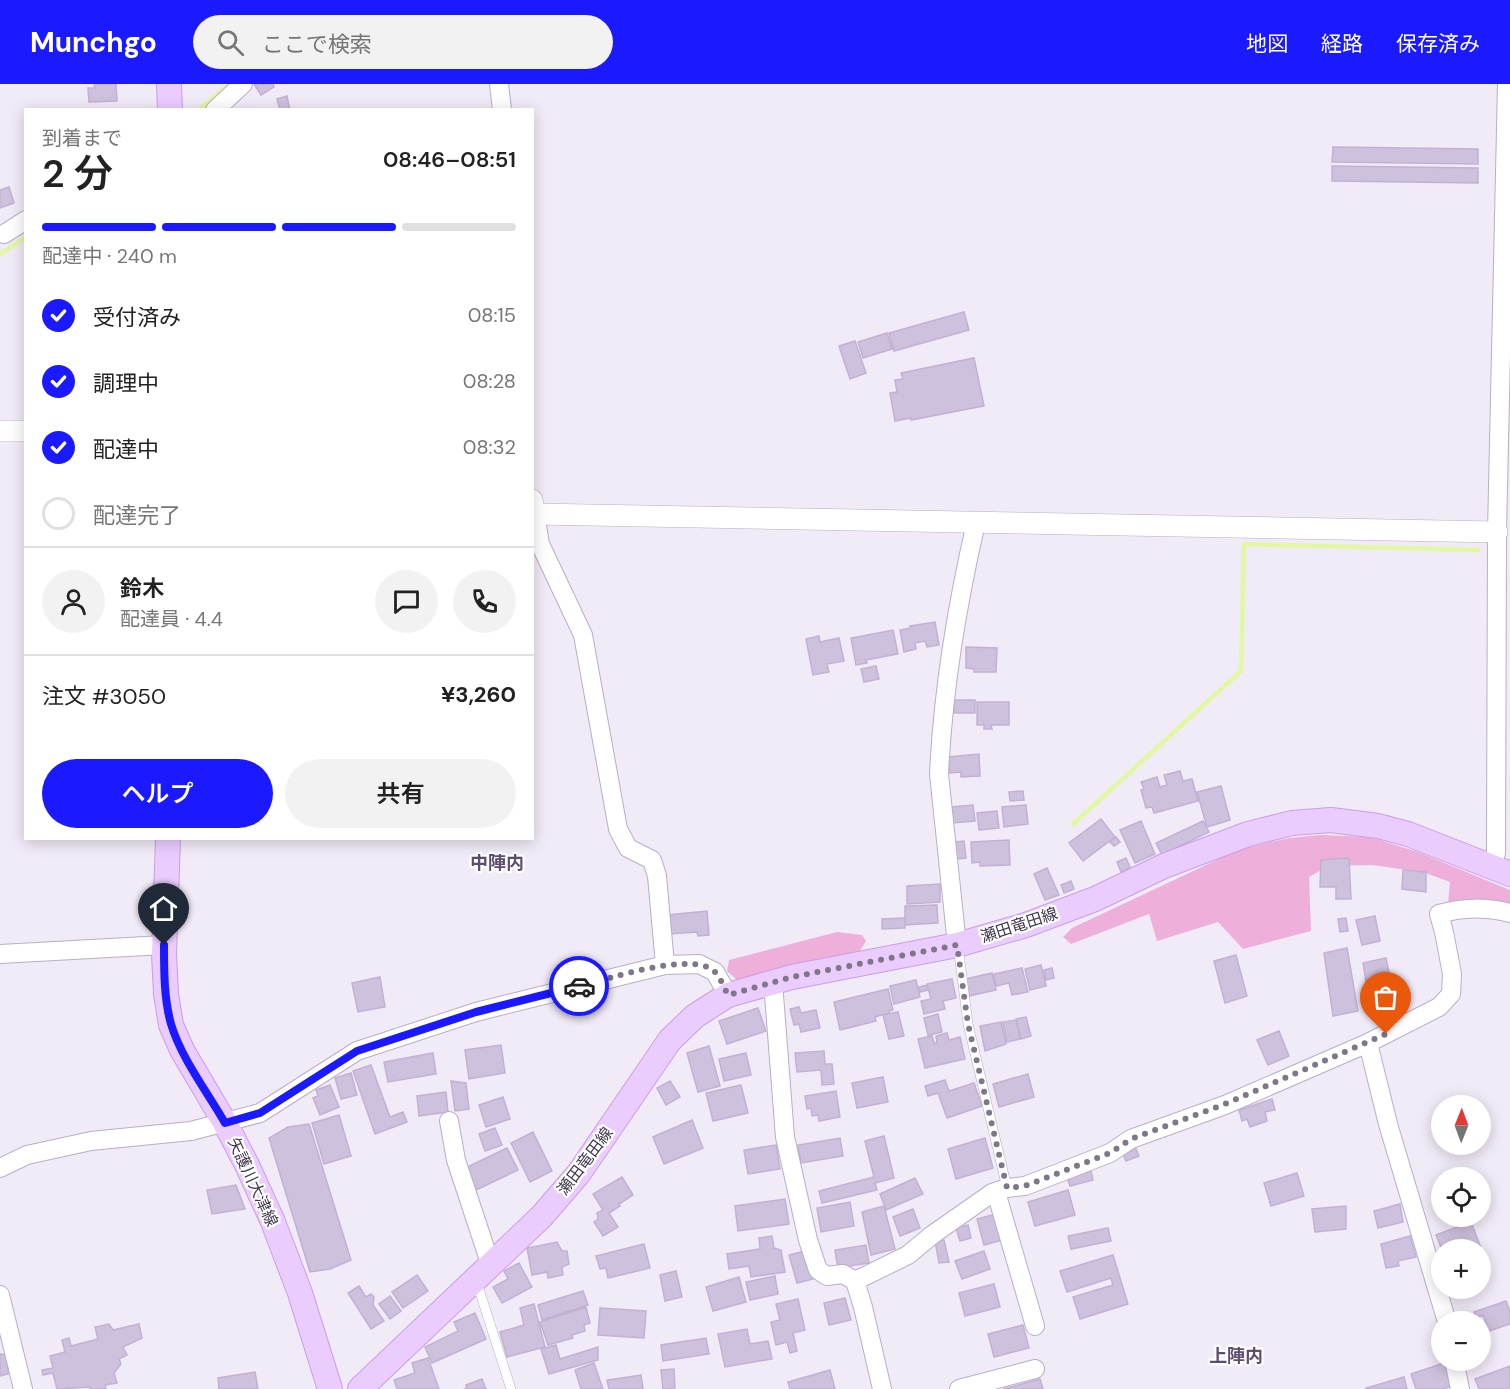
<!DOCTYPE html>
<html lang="ja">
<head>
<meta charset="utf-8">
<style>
	body { margin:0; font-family:"DM Sans","Noto Sans JP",sans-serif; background:#f2f2f2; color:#222; height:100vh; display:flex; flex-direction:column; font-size:22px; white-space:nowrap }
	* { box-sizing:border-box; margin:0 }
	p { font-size:20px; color:#767676 }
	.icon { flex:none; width:33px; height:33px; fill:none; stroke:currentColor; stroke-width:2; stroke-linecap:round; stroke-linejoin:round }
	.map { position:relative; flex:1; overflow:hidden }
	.panel { position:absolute; left:24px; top:24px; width:510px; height:732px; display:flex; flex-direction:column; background:#fff; border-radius:0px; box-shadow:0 3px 15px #0003 }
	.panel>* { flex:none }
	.needle { width:39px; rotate:1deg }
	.tools { position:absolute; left:1431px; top:1011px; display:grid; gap:12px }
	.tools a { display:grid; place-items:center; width:60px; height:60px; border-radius:50%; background:#fff; box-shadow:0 3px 15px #0003; font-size:30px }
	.pin { position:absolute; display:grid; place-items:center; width:51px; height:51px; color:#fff; margin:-62px -26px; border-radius:50% 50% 50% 0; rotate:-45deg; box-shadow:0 0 6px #0007 }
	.pin .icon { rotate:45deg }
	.courier { position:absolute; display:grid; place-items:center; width:60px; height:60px; margin:-30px; border:4px solid #1a19ff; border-radius:50%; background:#fff; color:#222; box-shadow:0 2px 8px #0007 }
	.head em { font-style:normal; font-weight:600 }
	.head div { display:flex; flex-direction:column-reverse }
	.head { display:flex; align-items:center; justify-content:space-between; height:102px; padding:0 18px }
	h1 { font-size:39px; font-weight:600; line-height:45px }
	.bar { display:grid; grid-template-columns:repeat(4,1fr); gap:9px 6px; align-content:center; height:72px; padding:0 18px }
	.bar i { height:8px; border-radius:4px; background:#e0e0e0 }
	.bar .selected { background:#1a19ff }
	.bar p { grid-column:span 4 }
	.line { display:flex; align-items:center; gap:15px; padding:0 18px; border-top:2px solid #e0e0e0 }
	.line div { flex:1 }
	.round { display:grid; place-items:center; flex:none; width:63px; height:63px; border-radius:32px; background:#f2f2f2 }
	ol { padding:0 18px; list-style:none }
	li { display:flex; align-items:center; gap:18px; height:66px }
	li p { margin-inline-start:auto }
	li .icon { padding:6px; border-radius:50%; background:#1a19ff; color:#fff; stroke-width:4 }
	li:last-child { color:#767676 }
	li i { width:33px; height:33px; border:3px solid #e0e0e0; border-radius:50% }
	.cta { display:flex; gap:12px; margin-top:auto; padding:12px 18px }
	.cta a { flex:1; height:69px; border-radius:36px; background:#1a19ff; color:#fff; font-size:24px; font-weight:600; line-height:69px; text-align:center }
	.cta a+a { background:#f2f2f2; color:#222 }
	header { display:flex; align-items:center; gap:36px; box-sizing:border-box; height:84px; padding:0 30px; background:#1a19ff; color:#fff }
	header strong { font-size:28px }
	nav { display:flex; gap:33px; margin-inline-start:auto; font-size:21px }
	.search { width:420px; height:54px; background:#f2f2f2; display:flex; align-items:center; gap:15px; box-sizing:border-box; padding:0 21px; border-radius:33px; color:#767676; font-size:22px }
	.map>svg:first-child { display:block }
	.green { fill:#eeb0db }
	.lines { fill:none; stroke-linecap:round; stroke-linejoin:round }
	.stream { stroke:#e2f8a2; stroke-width:4.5 }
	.building { fill:#cec1dd; stroke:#c2b1d5; stroke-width:1.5 }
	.service-casing { stroke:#baaec6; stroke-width:10 }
	.minor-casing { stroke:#baaec6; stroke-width:20 }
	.tertiary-casing { stroke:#baaec6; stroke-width:22 }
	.secondary-casing { stroke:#c99ee7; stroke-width:26 }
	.service { stroke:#fff; stroke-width:9 }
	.minor { stroke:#fff; stroke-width:18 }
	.tertiary { stroke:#fff; stroke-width:21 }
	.secondary { stroke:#ebccff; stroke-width:24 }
	.done { stroke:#7f7688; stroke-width:6; stroke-dasharray:0 10.8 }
	.route { stroke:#1a19ff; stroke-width:8 }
	.labels { text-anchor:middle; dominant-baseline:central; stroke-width:4.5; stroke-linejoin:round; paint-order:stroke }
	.street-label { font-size:16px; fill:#41374c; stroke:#fff }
	.neighbourhood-label { font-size:18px; font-weight:bold; fill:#5d4d70; stroke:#fff }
</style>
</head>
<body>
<header>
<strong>Munchgo</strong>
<div class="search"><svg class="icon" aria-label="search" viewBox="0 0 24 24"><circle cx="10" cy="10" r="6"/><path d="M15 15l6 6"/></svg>ここで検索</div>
<nav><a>地図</a><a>経路</a><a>保存済み</a></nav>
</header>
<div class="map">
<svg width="1510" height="1305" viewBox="0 0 1510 1305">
	<rect width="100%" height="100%" fill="#f1eaf7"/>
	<path class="green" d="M1321 751 1370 753 1418 768 1510 806V832L1448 820 1450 798 1423 788 1372 781 1329 782 1309 793 1311 847 1243 865 1218 838 1157 857 1149 830 1071 860 1063 853 1072 844 1240 765 1289 754Z
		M837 848 862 851 866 857 857 872 737 896 727 887 729 876Z"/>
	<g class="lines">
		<path class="stream" d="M199 26 229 0
			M0 170 26 153
			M1073 740 1241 587 1244 460 1478 466"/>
	</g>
	<path class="building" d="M94 0H116L117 17 89 18 88 4H95Z
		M254 0H273L274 3 261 11Z
		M287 12 290 26H280L277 15Z
		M1333 63 1478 65V80L1332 78Z
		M1332 82 1478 84V99L1332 97Z
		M9 103 14 119 0 124V106Z
		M964 228 969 246 894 267 889 249Z
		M887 249 892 265 863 274 858 258Z
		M855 257 866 289 850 295 839 262Z
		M974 274 984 322 911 336V334L895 337 890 309 897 308 895 296 903 295 901 289Z
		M935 538 939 561 927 563 925 557 915 559 916 565 904 568 900 546 910 544V542Z
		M893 546 898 570 866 576 867 579 856 581 851 554Z
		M819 552 820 558 839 554 844 577 827 580 829 588 813 591 806 555Z
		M966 563 997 564 996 588H974V585L966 584Z
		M876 582 879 595 864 598 861 585Z
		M954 616H975V629H954Z
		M977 618H1009V641H991L992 645H984V641H977Z
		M979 670 980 692 961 693V688L950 689 948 673Z
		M1180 687 1183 697 1192 695 1198 717 1154 729 1152 723 1146 724 1141 706 1144 705 1141 698 1157 693 1160 703 1167 701 1164 691Z
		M1221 702 1230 736 1207 743 1197 708Z
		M1023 707 1024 716 1010 717 1009 708Z
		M973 721 975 737 952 739 951 723Z
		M1026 721 1028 740 1004 743 1002 723Z
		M997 727 999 744 979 746 977 729Z
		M1101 735 1115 753 1083 777 1069 759Z
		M1141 737 1155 770 1135 779 1120 746Z
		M1203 737 1209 748 1162 771 1156 759Z
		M1116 753 1120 758 1114 762 1110 758Z
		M1009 756 1010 781 980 782V778L972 779 971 758Z
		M964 757 966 774 957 775 955 758Z
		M1126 774 1130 783 1121 788 1117 778Z
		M1349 774 1351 815H1336V803H1320L1321 776Z
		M1047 784 1059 811 1045 816 1034 790Z
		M1403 786 1426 788V808L1402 805Z
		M1071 797 1074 805 1064 809 1061 801Z
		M940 800V818L907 820V802Z
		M937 821 938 839 905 841V822Z
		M707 827 709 851 698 852 697 848 669 850 667 831Z
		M1375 832 1380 857 1362 861 1356 836Z
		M905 834V844L882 845V835Z
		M1346 834 1348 847 1340 848 1338 835Z
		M1347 864 1358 927 1333 932 1324 869Z
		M1236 871 1247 912 1225 919 1214 877Z
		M1386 874 1391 899 1368 910 1363 879Z
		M1041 881 1046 902 1030 906 1025 885Z
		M1022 884 1028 908 1012 911 1009 899 996 902 994 890Z
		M1052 884 1054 894 1046 896 1044 886Z
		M992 889 996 906 969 912 965 895Z
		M380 893 385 923 358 928 352 899Z
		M952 895 956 914 943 917 945 925 924 930 921 917 931 915 927 900Z
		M916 896 920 913 894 920 890 902Z
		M927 901 928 906 920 908 919 903Z
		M888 905 893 926 889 927V929L875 933 876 937 840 946 834 918Z
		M799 923 801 929 816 926 820 944 801 948 799 940 794 941 790 925Z
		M758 924 766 947 727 960 719 937Z
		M898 928 904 952 889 955 883 931Z
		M938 930 942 948 928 951 924 934Z
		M1026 933 1031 952 1021 955 1016 935Z
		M1016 936 1020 955 1007 958 1003 938Z
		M1001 938 1006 960 985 967 980 942Z
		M1279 947 1289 972 1268 981 1257 956Z
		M947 949 949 956 960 953 965 975 925 984 918 955 932 952 934 959H937L936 952Z
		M501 961 505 989 469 995 465 966Z
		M709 962 720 1002 698 1008 687 969Z
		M824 967 825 980H832L834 1000 822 1001 821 986 797 988 795 969Z
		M433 969 436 990 388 998 384 978Z
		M746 969 751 991 724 997 719 975Z
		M371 981 390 1033 403 1028 407 1038 375 1050 353 987Z
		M351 989 357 1011 341 1015 335 994Z
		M1028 990 1034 1013 999 1023 993 1000Z
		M883 993 888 1018 857 1024 852 999Z
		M945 996 949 1007 974 999 982 1022 947 1034 938 1009 928 1012 925 1002Z
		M451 997 466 999 469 1025 455 1027Z
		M670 997 680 1013 666 1021 657 1004Z
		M330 1001 339 1023 320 1031 313 1014 318 1012 316 1006Z
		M741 1001 748 1029 713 1037 706 1009Z
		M836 1007 840 1033 819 1037 818 1031 812 1032 811 1024 807 1025 805 1012Z
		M446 1008 448 1028 419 1032 417 1012Z
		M503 1013 510 1035 486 1043 479 1021Z
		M1272 1015 1275 1026 1265 1028 1267 1037 1250 1043 1247 1035 1242 1037 1239 1026Z
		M339 1031 351 1072 324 1080 312 1039Z
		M692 1036 703 1064 664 1080 653 1053Z
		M309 1040 351 1176 330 1185 310 1188 269 1054 288 1043Z
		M495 1044 502 1061 485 1067 479 1050Z
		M533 1048 552 1087 530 1098 511 1059Z
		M884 1052 894 1094 875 1099 877 1106 822 1119 819 1107 874 1093 865 1057Z
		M840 1054 843 1072 801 1079 798 1061Z
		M985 1054 993 1084 956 1095 948 1065Z
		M776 1061 780 1085 748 1090 744 1066Z
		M507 1064 518 1086 476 1106 465 1084Z
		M1136 1065 1139 1072 1126 1077 1123 1070Z
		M1091 1087 1093 1096 1070 1102 1067 1093Z
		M1297 1089 1304 1112 1271 1122 1264 1099Z
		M622 1093 633 1111 619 1120 620 1122 609 1129 618 1143 603 1152 594 1138 598 1135 597 1129 603 1126 593 1110Z
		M915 1094 923 1110 886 1126 880 1110Z
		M236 1101 245 1125 212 1130 207 1106Z
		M1068 1106 1075 1131 1035 1142 1028 1118Z
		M785 1115 789 1140 738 1147 735 1122Z
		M850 1118 854 1142 821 1148 817 1124Z
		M1400 1120 1403 1138 1378 1144 1374 1127Z
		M884 1122 895 1165 871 1171 862 1128Z
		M1346 1122V1145L1315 1148 1312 1125Z
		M913 1125 920 1144 900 1152 893 1133Z
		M996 1130 1003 1156 984 1161 977 1135Z
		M1471 1138 1481 1164 1442 1166 1436 1151Z
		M968 1141 971 1154 960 1157 956 1144Z
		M1108 1144 1111 1157 1071 1165 1068 1152Z
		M772 1152 774 1164 781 1166 785 1188 751 1193 749 1182 729 1185 727 1170 760 1165 759 1154Z
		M1410 1152 1416 1173 1398 1177 1399 1182 1386 1184 1381 1160Z
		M944 1156 949 1178 939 1179 935 1157Z
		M557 1158 562 1167H567L569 1180 562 1183 563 1191 548 1194 547 1188 532 1191 527 1164Z
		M644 1160 650 1184 608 1194 606 1184 600 1185 596 1172Z
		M866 1161 869 1179 838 1184 835 1166Z
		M805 1167 813 1195 797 1199 789 1171Z
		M984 1167 990 1185 962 1195 955 1177Z
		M1113 1171 1128 1220 1080 1235 1073 1213 1113 1201 1111 1194 1067 1208 1060 1187Z
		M519 1179 532 1203 502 1219 493 1203 508 1195 504 1187Z
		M676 1187 682 1213 665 1217 660 1191Z
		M417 1191 428 1207 403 1224 392 1208Z
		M775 1192 778 1210 750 1216 746 1198Z
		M739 1193 746 1218 713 1227 706 1203Z
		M994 1200 1000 1223 965 1232 959 1209Z
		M359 1202 366 1213 371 1210 374 1213 373 1221 384 1237 371 1245 348 1209Z
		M583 1207 588 1221 542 1236 538 1221Z
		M390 1212 401 1227 390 1235 379 1220Z
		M845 1214 851 1236 829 1241 824 1219Z
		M798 1215 805 1246 793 1249 797 1267 790 1269 787 1258 776 1261 771 1238 780 1236 776 1220Z
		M1506 1217 1510 1228V1240L1489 1247 1483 1231 1476 1234 1474 1228Z
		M534 1220 545 1263 507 1273 500 1248 524 1241 520 1224Z
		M586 1223 590 1239 584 1241 585 1247 572 1251 573 1254 548 1261 540 1238Z
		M600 1224 646 1227 644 1254 598 1251Z
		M475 1229 486 1255 432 1279 425 1263 458 1247 454 1238Z
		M109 1240 113 1246 139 1240 142 1254 123 1263 127 1271 119 1275 121 1280 114 1289 117 1299 105 1301 106 1305H90V1303L57 1305 53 1289 43 1291 42 1286 53 1284 50 1272 65 1268 62 1256 69 1254 71 1262 98 1255 95 1243Z
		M1023 1241 1029 1264 994 1273 988 1250Z
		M747 1245 750 1260 768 1257 772 1275 725 1283 718 1250Z
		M706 1254 709 1270 663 1277 661 1261Z
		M556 1261 560 1275 598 1263V1276L549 1290 541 1265Z
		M0 1270 9 1271 8 1290 0 1292Z
		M428 1274 439 1305H397L394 1296 415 1289 412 1279Z
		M594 1279 603 1305H581L575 1286Z
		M1444 1279 1452 1302 1443 1305H1416L1411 1290Z
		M1510 1282V1305H1479L1475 1295Z
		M674 1285 675 1304 663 1305 661 1286Z
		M830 1286 835 1305H790L788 1298Z
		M255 1288 258 1305H219L218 1294Z
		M641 1291 643 1305H609L607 1296Z
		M1404 1293 1407 1305H1366V1304Z
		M482 1295 486 1305H464L467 1304 466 1301Z
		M1040 1295 1043 1305H1003Z"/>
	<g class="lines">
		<g class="service-casing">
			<path id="service" d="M958 862 968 940 1007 1104
				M476 1196 511 1305"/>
		</g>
		<g class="minor-casing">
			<path id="minor" d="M499 0 502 26
				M215 26 243 0
				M4 150 26 136
				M532 430H535L540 460 583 551 618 745 628 764 652 776 657 792 665 881
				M1491 782 1496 769 1497 448 1507 0
				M957 861 939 690C943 605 957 521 976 439
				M0 870 164 861
				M773 898 785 1053 808 1156 818 1186 827 1192 843 1190 855 1197 863 1223 882 1305
				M1368 959 1388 1040 1447 1238
				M449 1037 456 1076 491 1182
				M0 1084 27 1071 91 1057 191 1047 260 1029 357 967 476 928 665 881 699 880 715 888 728 911
				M996 1108 1035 1242
				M855 1197 908 1171 932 1151 992 1109 1007 1104 1025 1102 1110 1069 1131 1055 1225 1021 1368 959 1439 923 1451 910 1452 890 1444 848 1439 830C1464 823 1485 823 1510 829
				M0 1211 23 1305
				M1454 1276 1460 1305
				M959 1305 1035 1285"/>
		</g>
		<g class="tertiary-casing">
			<path id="tertiary" d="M0 347H26
				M532 416 535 430 1497 448"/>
		</g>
		<g class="secondary-casing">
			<path id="secondary" d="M169 0 170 26
				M168 754 164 870 166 910 171 941 182 966 225 1039 247 1081 273 1138 300 1209 330 1305
				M360 1305 542 1132 579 1089 670 956 695 932 728 911 792 893 957 861 1026 841 1095 815 1164 782 1248 750 1292 739 1331 736 1378 742 1408 750 1510 790"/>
		</g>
		<use href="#service" class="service"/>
		<use href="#minor" class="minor"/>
		<use href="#tertiary" class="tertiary"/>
		<use href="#secondary" class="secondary"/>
	</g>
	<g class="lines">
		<path class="done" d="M579 902C609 895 690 867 714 887 720 892 724 904 728 911L792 893 957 861 968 940 1007 1104 1025 1102 1110 1069 1131 1055 1225 1020 1386 950"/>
		<path class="route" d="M164 861C164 887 164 915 171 940 181 974 208 1009 225 1039L260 1029 357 967 476 928 579 902"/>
	</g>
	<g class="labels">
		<g class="street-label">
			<text transform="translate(1019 841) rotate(-18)">瀬田竜田線</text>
			<text transform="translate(585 1077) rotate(-53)">瀬田竜田線</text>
			<text transform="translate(253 1098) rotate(65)">矢護川大津線</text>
		</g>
		<g class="neighbourhood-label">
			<text x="497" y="779">中陣内</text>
			<text x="1236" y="1272">上陣内</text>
		</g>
	</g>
</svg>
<div class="tools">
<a><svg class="needle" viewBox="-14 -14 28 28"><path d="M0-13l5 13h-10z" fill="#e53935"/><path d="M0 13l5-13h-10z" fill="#767676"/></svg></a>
<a><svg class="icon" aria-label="locate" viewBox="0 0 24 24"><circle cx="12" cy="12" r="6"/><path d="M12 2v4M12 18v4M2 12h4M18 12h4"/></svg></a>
<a>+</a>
<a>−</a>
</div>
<div class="pin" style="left:1386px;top:950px;background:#ea580c"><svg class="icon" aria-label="bag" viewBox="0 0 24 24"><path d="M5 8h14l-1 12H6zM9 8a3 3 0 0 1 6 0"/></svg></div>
<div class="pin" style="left:164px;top:861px;background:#1f2937"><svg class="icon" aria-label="home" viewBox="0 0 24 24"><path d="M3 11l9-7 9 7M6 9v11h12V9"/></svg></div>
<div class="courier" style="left:579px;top:902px"><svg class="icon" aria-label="car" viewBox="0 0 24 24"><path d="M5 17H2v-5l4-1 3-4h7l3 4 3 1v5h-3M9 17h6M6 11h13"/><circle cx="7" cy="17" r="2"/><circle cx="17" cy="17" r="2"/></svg></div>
<section class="panel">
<div class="head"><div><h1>2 分</h1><p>到着まで</p></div><em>08:46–08:51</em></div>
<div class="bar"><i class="selected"></i><i class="selected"></i><i class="selected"></i><i></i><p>配達中 · 240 m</p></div>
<ol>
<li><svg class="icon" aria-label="check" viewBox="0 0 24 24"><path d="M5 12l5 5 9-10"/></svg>受付済み<p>08:15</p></li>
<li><svg class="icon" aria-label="check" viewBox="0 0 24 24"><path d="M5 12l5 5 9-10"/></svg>調理中<p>08:28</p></li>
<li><svg class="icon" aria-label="check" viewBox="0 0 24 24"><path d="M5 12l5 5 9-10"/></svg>配達中<p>08:32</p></li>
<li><i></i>配達完了</li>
</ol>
<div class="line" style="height:108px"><a class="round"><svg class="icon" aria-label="person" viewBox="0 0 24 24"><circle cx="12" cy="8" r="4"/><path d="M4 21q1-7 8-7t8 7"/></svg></a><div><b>鈴木</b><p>配達員 · 4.4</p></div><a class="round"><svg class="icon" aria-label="chat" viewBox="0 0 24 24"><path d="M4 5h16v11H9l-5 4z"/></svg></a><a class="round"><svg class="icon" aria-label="phone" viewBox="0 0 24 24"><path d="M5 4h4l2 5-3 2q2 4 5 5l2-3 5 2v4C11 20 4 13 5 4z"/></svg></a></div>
<div class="line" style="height:78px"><div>注文 #3050</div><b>¥3,260</b></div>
<div class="cta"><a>ヘルプ</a><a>共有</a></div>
</section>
</div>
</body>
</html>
